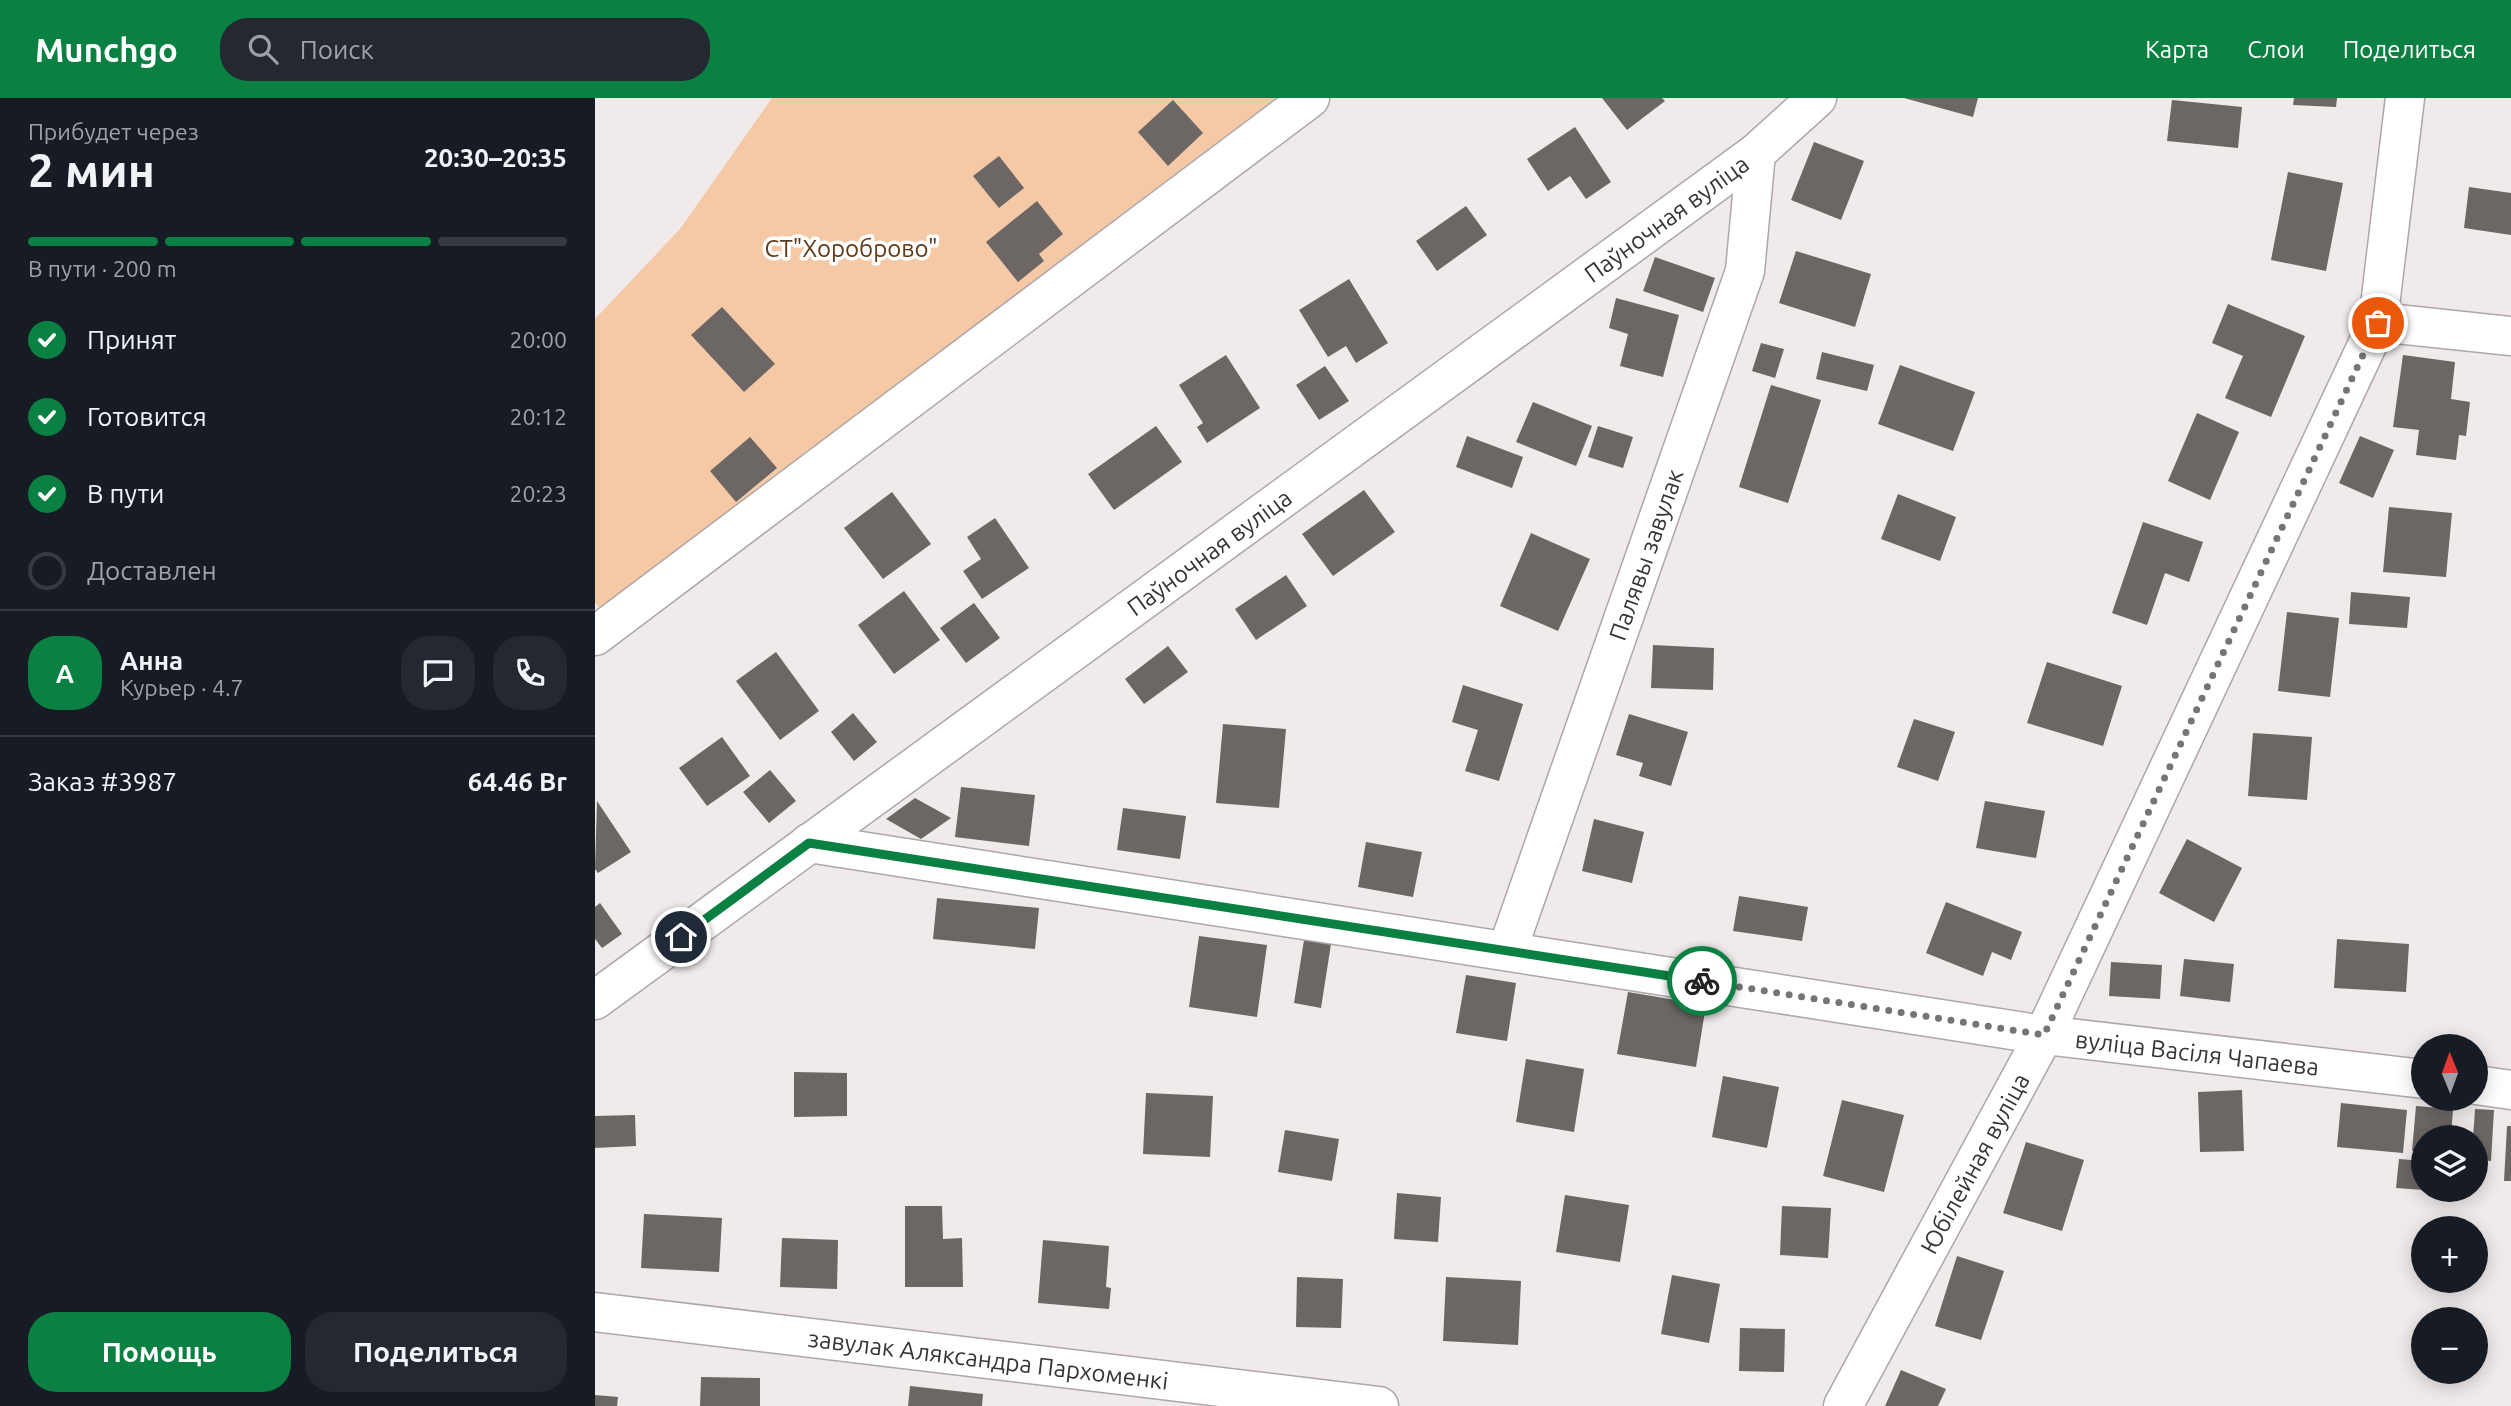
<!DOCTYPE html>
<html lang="ru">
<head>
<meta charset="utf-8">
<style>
	body { margin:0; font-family:Ubuntu,sans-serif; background:#242831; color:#f1f3f6; height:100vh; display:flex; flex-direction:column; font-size:26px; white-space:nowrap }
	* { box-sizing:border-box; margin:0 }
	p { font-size:23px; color:#9ea1a6 }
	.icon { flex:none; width:38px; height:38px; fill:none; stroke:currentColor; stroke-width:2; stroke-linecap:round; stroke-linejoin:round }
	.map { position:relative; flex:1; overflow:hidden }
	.panel { display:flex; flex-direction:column; background:#171b24; width:595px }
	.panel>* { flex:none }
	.needle { width:46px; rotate:359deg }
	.buttons { position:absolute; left:1816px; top:936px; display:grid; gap:14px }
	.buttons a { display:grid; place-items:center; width:77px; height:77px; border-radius:50%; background:#171b24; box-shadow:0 4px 18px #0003; font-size:35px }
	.pin { position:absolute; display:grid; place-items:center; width:60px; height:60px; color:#fff; margin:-30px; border:4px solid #fff; border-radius:50%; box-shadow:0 2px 7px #0007 }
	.courier { position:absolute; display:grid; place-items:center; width:70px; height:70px; margin:-35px; border:5px solid #0b8043; border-radius:50%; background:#fff; color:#222; box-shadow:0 2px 9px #0007 }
	.headline em { font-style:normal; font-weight:600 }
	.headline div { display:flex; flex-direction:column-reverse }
	.headline { display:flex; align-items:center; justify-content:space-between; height:119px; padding:0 28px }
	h1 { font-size:46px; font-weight:600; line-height:52px }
	.bar { display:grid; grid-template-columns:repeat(4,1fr); gap:10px 7px; align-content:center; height:84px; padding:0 28px }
	.bar i { height:9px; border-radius:5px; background:#363941 }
	.bar .active { background:#0b8043 }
	.bar p { grid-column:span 4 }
	.line { display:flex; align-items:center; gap:18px; padding:0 28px; border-top:2px solid #363941 }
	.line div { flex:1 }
	.round { display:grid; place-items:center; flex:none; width:74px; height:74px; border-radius:28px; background:#242831 }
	ol { padding:0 28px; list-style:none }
	li { display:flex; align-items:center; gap:21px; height:77px }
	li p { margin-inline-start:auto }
	li .icon { padding:7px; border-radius:50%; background:#0b8043; color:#fff; stroke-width:4 }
	li:last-child { color:#9ea1a6 }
	li i { width:38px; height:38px; border:4px solid #363941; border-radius:50% }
	.cta { display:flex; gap:14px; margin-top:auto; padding:14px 28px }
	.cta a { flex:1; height:80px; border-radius:28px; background:#0b8043; color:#fff; font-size:28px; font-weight:600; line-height:80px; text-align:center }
	.cta a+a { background:#242831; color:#f1f3f6 }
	header { display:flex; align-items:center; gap:42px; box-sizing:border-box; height:98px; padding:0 35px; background:#0b8043; color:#fff }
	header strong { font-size:33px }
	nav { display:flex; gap:38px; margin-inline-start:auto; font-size:24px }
	.search { width:490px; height:63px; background:#242831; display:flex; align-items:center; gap:18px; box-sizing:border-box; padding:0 24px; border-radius:28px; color:#9ea1a6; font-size:26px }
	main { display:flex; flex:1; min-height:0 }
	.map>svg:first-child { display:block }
	.green { fill:#f5c8a6 }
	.building { fill:#6c6665 }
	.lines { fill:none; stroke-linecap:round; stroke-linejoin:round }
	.minor-casing { stroke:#ada7a8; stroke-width:41 }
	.minor { stroke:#fff; stroke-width:38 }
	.done { stroke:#777474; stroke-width:7; stroke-dasharray:0 12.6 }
	.route { stroke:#0b8043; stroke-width:9 }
	.labels { text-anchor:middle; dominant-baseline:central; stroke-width:7; stroke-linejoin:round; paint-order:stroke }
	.street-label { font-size:24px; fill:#363434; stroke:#fff }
	.park-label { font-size:24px; fill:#603a19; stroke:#fff }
</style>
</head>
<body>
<header>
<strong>Munchgo</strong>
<div class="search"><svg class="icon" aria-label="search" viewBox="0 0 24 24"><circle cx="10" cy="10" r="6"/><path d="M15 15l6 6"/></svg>Поиск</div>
<nav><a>Карта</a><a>Слои</a><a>Поделиться</a></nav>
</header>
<main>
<section class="panel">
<div class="headline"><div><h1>2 мин</h1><p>Прибудет через</p></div><em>20:30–20:35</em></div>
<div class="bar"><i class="active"></i><i class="active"></i><i class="active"></i><i></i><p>В пути · 200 m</p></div>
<ol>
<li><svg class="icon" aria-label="check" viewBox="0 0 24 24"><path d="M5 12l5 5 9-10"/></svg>Принят<p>20:00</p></li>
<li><svg class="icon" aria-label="check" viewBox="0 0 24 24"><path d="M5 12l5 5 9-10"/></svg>Готовится<p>20:12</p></li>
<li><svg class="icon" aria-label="check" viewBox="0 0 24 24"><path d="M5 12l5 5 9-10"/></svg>В пути<p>20:23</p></li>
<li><i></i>Доставлен</li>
</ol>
<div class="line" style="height:126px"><b class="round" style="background:#0b8043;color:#fff">А</b><div><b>Анна</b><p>Курьер · 4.7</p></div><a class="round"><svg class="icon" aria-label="chat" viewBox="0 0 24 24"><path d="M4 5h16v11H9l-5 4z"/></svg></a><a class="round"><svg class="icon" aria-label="phone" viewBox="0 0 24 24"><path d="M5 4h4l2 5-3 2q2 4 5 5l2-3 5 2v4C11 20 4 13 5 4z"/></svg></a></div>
<div class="line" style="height:91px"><div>Заказ #3987</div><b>64.46 Br</b></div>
<div class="cta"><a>Помощь</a><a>Поделиться</a></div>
</section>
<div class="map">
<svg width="1916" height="1308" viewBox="0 0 1916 1308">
	<rect width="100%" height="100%" fill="#f0eaeb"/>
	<path class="green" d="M177 0H701L13 522 0 504V221L85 131Z"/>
	<path class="building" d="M1007 0H1067L1070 3 1032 32Z
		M1309 0H1383L1378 19Z
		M1699 0H1742L1741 9 1698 7Z
		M578 2 608 35 573 68 543 34Z
		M1577 2 1647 9 1643 50 1572 43Z
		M980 29 1016 84 991 101 975 78 953 93 932 61Z
		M1219 44 1269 63 1246 122 1196 102Z
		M404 58 429 90 404 110 378 78Z
		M1693 74 1748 85 1731 173 1676 162Z
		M1874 89 1916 95V137L1869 130Z
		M442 103 468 136 444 156 449 163 423 184 391 144Z
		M871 108 892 137 842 173 821 143Z
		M1201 153 1276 176 1260 229 1184 205Z
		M1060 159 1120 180 1108 214 1048 193Z
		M754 181 793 245 761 265 751 248 733 259 704 212Z
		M1021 200 1084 217 1068 279 1025 268 1033 236 1014 230Z
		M1633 206 1710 238 1676 319 1630 300 1648 258 1617 245Z
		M127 209 180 266 149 294 96 237Z
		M1166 245 1189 251 1180 280 1157 273Z
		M1227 254 1279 267 1272 293 1221 281Z
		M631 257 665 310 612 345 602 329 608 325 584 287Z
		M1808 257 1860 264 1856 301 1875 304 1871 338 1864 337 1861 362 1821 357 1824 332 1798 329Z
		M1305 267 1380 294 1358 353 1283 326Z
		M730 268 754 303 724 322 701 287Z
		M1176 287 1226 302 1193 405 1144 389Z
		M938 304 997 328 981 368 921 344Z
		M1602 315 1644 334 1615 402 1573 383Z
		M561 328 587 364 519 412 493 376Z
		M1003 328 1038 339 1028 370 993 359Z
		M872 338 928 359 917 390 861 369Z
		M1765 338 1799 352 1778 400 1744 385Z
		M155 339 182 370 141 404 115 373Z
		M769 392 800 434 738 478 707 436Z
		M297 394 336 446 288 481 249 430Z
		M1303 396 1361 419 1345 463 1286 441Z
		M1794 409 1857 415 1851 479 1788 474Z
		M400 420 434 470 387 501 368 473 386 461 372 439Z
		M1548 424 1608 444 1594 484 1570 475 1552 527 1517 515Z
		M936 435 995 461 963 533 905 508Z
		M691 477 712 508 661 542 640 511Z
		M309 493 345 542 299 576 263 527Z
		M1756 494 1815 499 1812 530 1754 526Z
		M379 505 405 540 371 565 345 530Z
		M1692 514 1744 520 1735 599 1683 593Z
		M1058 547 1119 550 1118 592 1056 590Z
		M573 548 593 574 549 606 530 581Z
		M181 554 224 613 185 642 141 583Z
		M1452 564 1527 588 1508 648 1432 625Z
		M868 587 928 606 904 683 870 673 883 632 857 624Z
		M258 615 282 644 259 663 236 634Z
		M1034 616 1093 634 1076 688 1044 678 1048 665 1021 657Z
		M1319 621 1360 634 1343 683 1302 669Z
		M628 626 691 631 684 710 621 705Z
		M1658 635 1717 639 1712 702 1653 698Z
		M127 639 155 678 112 708 84 670Z
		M175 672 201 703 174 725 148 694Z
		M366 689 440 697 434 748 360 739Z
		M320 700 356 720 326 741 291 721Z
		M2 703 36 754 3 775 0 771Z
		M1390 703 1450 713 1441 760 1381 750Z
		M528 710 591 718 585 761 522 752Z
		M999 721 1049 734 1037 785 987 773Z
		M1592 741 1647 770 1619 824 1564 795Z
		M771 744 827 754 818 799 763 789Z
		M1144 798 1213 809 1207 843 1138 833Z
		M342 800 444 810 440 851 338 841Z
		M1351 804 1427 834 1416 862 1397 854 1388 878 1331 855Z
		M5 805 27 836 7 850 0 841V809Z
		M604 838 672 847 662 919 594 909Z
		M1742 841 1814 846 1811 894 1739 890Z
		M709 842 736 846 726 910 699 905Z
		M1589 861 1639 866 1635 904 1585 898Z
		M1516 864 1567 867 1565 901 1514 898Z
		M871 877 921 885 912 943 861 935Z
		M1033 894 1111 907 1101 969 1022 956Z
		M931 961 989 971 979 1034 921 1024Z
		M199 974 252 975V1018L199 1019Z
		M1128 978 1184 989 1172 1050 1117 1039Z
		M1647 992 1649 1053 1605 1054 1603 994Z
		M551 995 618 998 615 1059 548 1056Z
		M1247 1002 1309 1017 1289 1094 1228 1078Z
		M1746 1005 1812 1012 1808 1055 1742 1049Z
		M1821 1008 1858 1011 1856 1040H1829V1054L1817 1053Z
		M1880 1011 1899 1012 1896 1063 1881 1062V1040H1878Z
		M40 1017 41 1048 0 1050V1018Z
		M1912 1028H1916V1083H1909Z
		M690 1032 744 1041 737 1083 683 1074Z
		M1431 1044 1489 1062 1467 1133 1408 1115Z
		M1804 1061 1829 1063V1092L1801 1090Z
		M802 1095 846 1099 843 1144 799 1141Z
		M970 1097 1034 1107 1025 1164 961 1154Z
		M310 1108H347L348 1141 367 1140 368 1189H310Z
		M1187 1108 1236 1110 1233 1160 1185 1157Z
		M49 1116 127 1120 124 1174 46 1170Z
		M187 1140 243 1142 242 1191 185 1189Z
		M448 1142 514 1148 511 1189 516 1190 514 1211 443 1205Z
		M1362 1158 1409 1173 1386 1242 1340 1228Z
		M1077 1177 1125 1186 1114 1245 1066 1236Z
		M702 1179 748 1181 746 1230 701 1229Z
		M851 1179 926 1183 923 1247 848 1243Z
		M1145 1230 1190 1231 1189 1274 1144 1273Z
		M1306 1272 1351 1291 1343 1308H1290Z
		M106 1279 165 1280V1308H105Z
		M315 1288 388 1296 387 1308H313Z
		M0 1297 23 1299 22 1308H0Z"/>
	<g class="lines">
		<g class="minor-casing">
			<g id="minor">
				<path d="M1783 224 1916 238"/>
				<path d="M0 538 715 0"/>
				<path id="s1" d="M214 745 1449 937 1829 981"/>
				<path id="s2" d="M912 853 1150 173 1161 55"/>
				<path id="s3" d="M0 902 1161 55 1222 0"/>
				<path d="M1881 987 1916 992"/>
				<path id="s4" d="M0 1214 784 1308"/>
				<path id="s5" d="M1248 1308 1449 937 1783 224 1810 0"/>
			</g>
		</g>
		<use href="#minor" class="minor"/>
	</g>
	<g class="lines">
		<path class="done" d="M1107 883 1449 937 1783 225"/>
		<path class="route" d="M86 839 214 745 1107 883"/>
	</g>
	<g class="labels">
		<g class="street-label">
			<text stroke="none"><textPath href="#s3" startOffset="1326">Паўночная вуліца</textPath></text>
			<text stroke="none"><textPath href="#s3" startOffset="760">Паўночная вуліца</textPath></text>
			<text stroke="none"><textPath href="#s2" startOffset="420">Палявы завулак</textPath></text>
			<text stroke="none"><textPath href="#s1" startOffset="1404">вуліца Васіля Чапаева</textPath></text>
			<text stroke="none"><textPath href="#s5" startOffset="276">Юбілейная вуліца</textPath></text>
			<text stroke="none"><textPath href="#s4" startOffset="396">завулак Аляксандра Пархоменкі</textPath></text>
		</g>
		<g class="park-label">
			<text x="256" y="150">СТ"Хороброво"</text>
		</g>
	</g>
</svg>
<div class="buttons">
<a><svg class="needle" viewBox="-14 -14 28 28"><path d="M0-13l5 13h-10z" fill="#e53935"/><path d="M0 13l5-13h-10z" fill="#9ea1a6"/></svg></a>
<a><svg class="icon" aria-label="layers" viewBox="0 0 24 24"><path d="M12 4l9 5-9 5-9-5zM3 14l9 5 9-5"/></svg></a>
<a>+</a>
<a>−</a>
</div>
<div class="pin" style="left:1783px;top:225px;background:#ea580c"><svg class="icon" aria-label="bag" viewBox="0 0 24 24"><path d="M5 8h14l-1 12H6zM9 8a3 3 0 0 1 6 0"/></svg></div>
<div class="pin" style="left:86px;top:839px;background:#1f2937"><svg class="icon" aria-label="home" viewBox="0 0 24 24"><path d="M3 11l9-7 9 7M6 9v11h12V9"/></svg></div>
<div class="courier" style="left:1107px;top:883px"><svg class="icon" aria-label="bike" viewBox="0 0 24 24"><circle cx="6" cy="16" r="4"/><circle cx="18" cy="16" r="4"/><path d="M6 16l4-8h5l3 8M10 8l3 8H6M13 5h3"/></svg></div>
</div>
</main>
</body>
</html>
